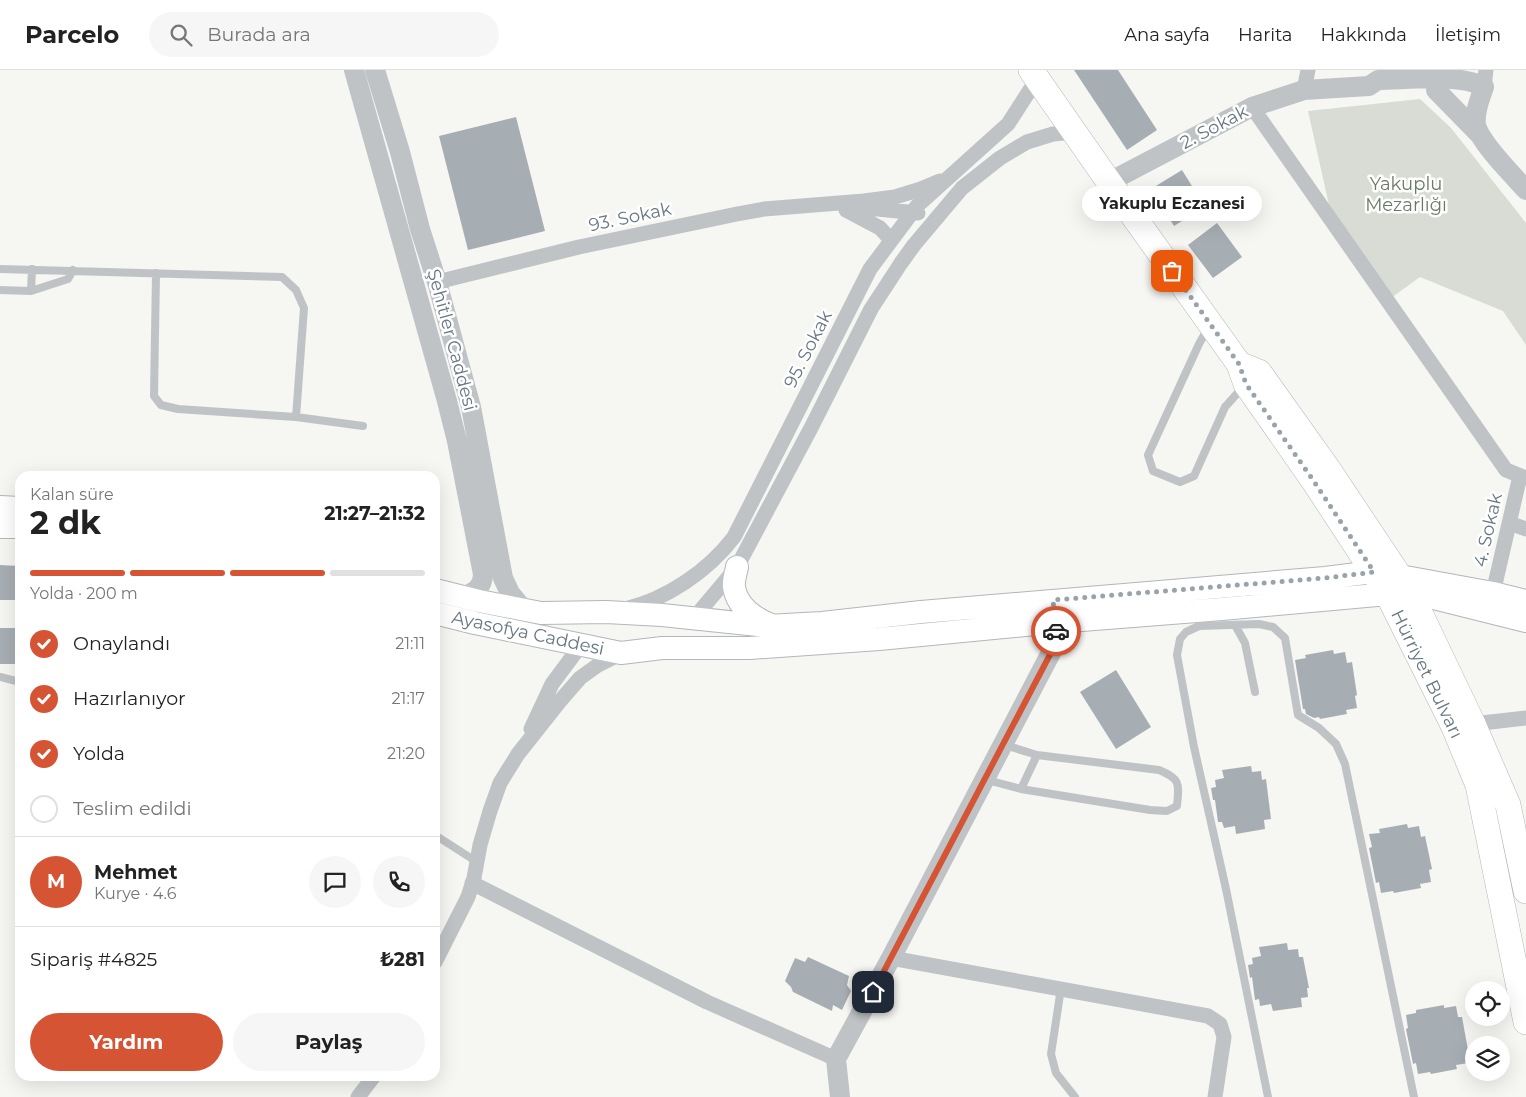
<!DOCTYPE html>
<html lang="tr">
<head>
<meta charset="utf-8">
<style>
	body { margin:0; font-family:Montserrat,sans-serif; background:#f6f6f6; color:#222; height:100vh; display:flex; flex-direction:column; font-size:19px; white-space:nowrap }
	* { box-sizing:border-box; margin:0 }
	p { font-size:16px; color:#767676 }
	.icon { flex:none; width:28px; height:28px; fill:none; stroke:currentColor; stroke-width:2; stroke-linecap:round; stroke-linejoin:round }
	.map { position:relative; flex:1; overflow:hidden }
	.side { position:absolute; left:15px; top:401px; width:425px; height:610px; display:flex; flex-direction:column; background:#fff; border-radius:15px; box-shadow:0 5px 20px #0002 }
	.side>* { flex:none }
	.controls { position:absolute; left:1465px; top:911px; display:grid; gap:10px }
	.controls a { display:grid; place-items:center; width:45px; height:45px; border-radius:50%; background:#fff; box-shadow:0 5px 20px #0002; font-size:25px }
	.pin { position:absolute; display:grid; place-items:center; width:42px; height:42px; color:#fff; margin:-21px; border-radius:10px; box-shadow:0 2px 8px #0006 }
	.courier { position:absolute; display:grid; place-items:center; width:50px; height:50px; margin:-25px; border:4px solid #d55434; border-radius:50%; background:#fff; color:#222; box-shadow:0 1px 6px #0007 }
	.bubble { position:absolute; height:35px; border-radius:18px; background:#fff; box-shadow:0 5px 20px #0002; font-size:16px; font-weight:700; line-height:35px; text-align:center }
	.overview em { font-style:normal; font-weight:700 }
	.overview div { display:flex; flex-direction:column-reverse }
	.overview { display:flex; align-items:center; justify-content:space-between; height:85px; padding:0 15px }
	h1 { font-size:32px; font-weight:700; line-height:38px }
	.bar { display:grid; grid-template-columns:repeat(4,1fr); gap:8px 5px; align-content:center; height:60px; padding:0 15px }
	.bar i { height:6px; border-radius:4px; background:#e0e0e0 }
	.bar .on { background:#d55434 }
	.bar p { grid-column:span 4 }
	.line { display:flex; align-items:center; gap:12px; padding:0 15px; border-top:1px solid #e0e0e0 }
	.line div { flex:1 }
	.round { display:grid; place-items:center; flex:none; width:52px; height:52px; border-radius:26px; background:#f6f6f6 }
	ol { padding:0 15px; list-style:none }
	li { display:flex; align-items:center; gap:15px; height:55px }
	li p { margin-inline-start:auto }
	li .icon { padding:5px; border-radius:50%; background:#d55434; color:#fff; stroke-width:4 }
	li:last-child { color:#767676 }
	li i { width:28px; height:28px; border:2px solid #e0e0e0; border-radius:50% }
	.button { display:flex; gap:10px; margin-top:auto; padding:10px 15px }
	.button a { flex:1; height:58px; border-radius:30px; background:#d55434; color:#fff; font-size:20px; font-weight:700; line-height:58px; text-align:center }
	.button a+a { background:#f6f6f6; color:#222 }
	header { display:flex; align-items:center; gap:30px; box-sizing:border-box; height:70px; padding:0 25px; background:#fff; border-bottom:1px solid #e0e0e0 }
	header strong { font-size:24px }
	nav { display:flex; gap:28px; margin-inline-start:auto; font-size:18px }
	.search { width:350px; height:45px; background:#f6f6f6; display:flex; align-items:center; gap:12px; box-sizing:border-box; padding:0 18px; border-radius:28px; color:#767676; font-size:19px }
	.map>svg:first-child { display:block }
	.green { fill:#d8dcd4 }
	.building { fill:#a7aeb3 }
	.lines { fill:none; stroke-linecap:round; stroke-linejoin:round }
	.secondary-casing { stroke:#b2b7bb; stroke-width:24 }
	.primary-casing { stroke:#b3b7ba; stroke-width:26 }
	.service { stroke:#bfc3c6; stroke-width:8 }
	.minor { stroke:#bfc3c6; stroke-width:15 }
	.tertiary { stroke:#bfc3c6; stroke-width:20 }
	.secondary { stroke:#fff; stroke-width:22 }
	.primary { stroke:#fff; stroke-width:25 }
	.done { stroke:#99a3aa; stroke-width:5; stroke-dasharray:0 9 }
	.route { stroke:#d55434; stroke-width:6 }
	.labels { text-anchor:middle; dominant-baseline:central; stroke-width:5; stroke-linejoin:round; paint-order:stroke }
	.street-label { font-size:18px; fill:#677782; stroke:#fff }
	.park-label { font-size:18px; fill:#6a7966; stroke:#fff }
</style>
</head>
<body>
<header>
<strong>Parcelo</strong>
<div class="search"><svg class="icon" aria-label="search" viewBox="0 0 24 24"><circle cx="10" cy="10" r="6"/><path d="M15 15l6 6"/></svg>Burada ara</div>
<nav><a>Ana sayfa</a><a>Harita</a><a>Hakkında</a><a>İletişim</a></nav>
</header>
<div class="map">
<svg width="1526" height="1027" viewBox="0 0 1526 1027">
	<rect width="100%" height="100%" fill="#f6f6f3"/>
	<path class="green" d="M1420 29 1451 58 1526 153V275L1503 241 1420 207 1391 228 1333 153 1308 41Z"/>
	<path class="building" d="M1074 0H1118L1157 60 1127 80Z
		M516 47 545 161 468 180 439 66Z
		M1182 100 1205 137 1174 156 1151 119Z
		M1217 153 1242 187 1213 208 1188 175Z
		M0 495 19 496V530H0Z
		M0 558H17V594H0Z
		M1333 580 1334 584 1345 582 1347 593 1352 592 1357 625 1355 626 1357 638 1346 640 1347 644 1320 649 1319 647 1314 648 1306 644 1305 639H1303L1295 590 1306 588 1305 585Z
		M1116 600 1151 657 1116 679 1080 622Z
		M1251 696 1252 702 1261 701 1262 710 1266 709 1271 749 1264 750 1265 759 1236 764 1235 756 1224 758 1222 752H1218L1215 730H1213L1211 718 1216 717 1215 710 1224 708 1222 700Z
		M1407 754 1408 758 1419 756 1421 767 1425 766 1432 799 1429 800 1431 812 1420 814 1421 818 1394 823 1393 821 1381 823 1379 812 1376 813 1369 778 1372 777 1369 764 1380 763 1379 759Z
		M1287 873 1288 880 1298 879 1299 887H1303L1309 918H1307L1308 927 1301 928 1302 937 1273 941 1271 934 1260 936 1259 929 1255 930 1252 907 1250 908 1248 895 1253 894 1252 888 1261 886 1259 877Z
		M808 887 849 906 847 915 851 921 842 940 833 935 832 941 793 922 791 917 785 911 795 888 805 892Z
		M1444 935V938L1456 936 1458 947H1462L1468 980 1466 981 1468 993 1456 995 1457 999 1431 1004 1430 1002 1418 1004 1416 993 1413 994 1406 959 1408 958 1406 945 1416 943V940Z"/>
	<g class="lines">
		<g class="secondary-casing">
			<path id="secondary" d="M0 437 20 438
				M0 457H20
				M737 497C736 503 733 511 734 517 737 537 754 548 771 555
				M435 520 479 531 541 543 606 542 662 545 767 556 822 553 921 542 1325 508 1373 502 1400 506 1493 523 1526 531
				M435 543 475 553 621 583 662 578H750L879 569 1056 552 1222 539 1410 522 1526 551"/>
		</g>
		<g class="primary-casing">
			<path id="primary" d="M1031 0 1109 112 1239 294 1246 314 1313 410 1387 523 1454 657 1478 715 1526 952
				M1239 294 1259 302 1328 399 1410 522 1473 654 1508 735 1526 821"/>
		</g>
		<path class="service" d="M0 199 282 207 296 220 304 238 296 347
			M156 203 154 326 161 335 178 339 296 347 363 356
			M0 220 31 221 68 209 73 200
			M31 221 32 199
			M1208 258 1199 274 1148 385 1153 401 1180 412 1194 406 1225 337 1243 317
			M1235 555 1245 573 1255 622
			M0 607 20 612
			M987 710 1021 719 1150 740 1167 741 1177 736C1179 714 1181 709 1159 700L1037 685 1005 675
			M1021 719 1037 685
			M435 765 477 792
			M1061 918 1051 984 1056 1003 1075 1027
			M1268 1027 1226 819 1194 677 1177 585 1180 569 1186 562 1199 556 1259 554 1273 557 1285 568 1298 645 1319 658 1336 674 1345 694 1414 1027"/>
		<path class="minor" d="M1484 17 1486 0
			M1304 20 1308 0
			M1252 37 1506 400 1526 408
			M857 137 918 143
			M846 140 880 158 891 170
			M437 212 579 177 737 144 764 139 864 131 895 127 921 119 940 111
			M1509 453 1526 459
			M1493 523 1520 406
			M625 539C667 529 708 501 734 467L870 199 917 136 1008 54 1037 9
			M694 548 737 497 812 356 871 239 901 193 914 175 962 118 1000 88 1027 72 1053 64 1075 62
			M1473 654 1526 648
			M531 659 552 614 581 575
			M472 813 707 932 836 989
			M891 888 1208 946 1220 954 1224 967 1215 1027
			M435 892 468 827 474 808 480 775 490 741 500 713 518 684 560 631 580 608 598 595 622 583
			M358 1027 374 1006"/>
		<path class="tertiary" d="M354 0 447 331 457 371 483 504C483 518 474 522 464 527
			M375 0 400 82 420 159 437 212 471 337 503 508 510 523 523 539
			M1484 17C1480 29 1474 42 1476 55 1480 73 1513 105 1526 120
			M1436 20 1480 65
			M1109 112 1252 37 1304 20 1369 16 1378 10C1406 10 1460 3 1484 17
			M840 1027 836 989 891 888 1054 577 1056 564 1054 536"/>
		<use href="#secondary" class="secondary"/>
		<use href="#primary" class="primary"/>
	</g>
	<g class="lines">
		<path class="done" d="M1056 561 1053 530 1325 508 1374 502 1313 410 1246 314 1239 294 1172 201"/>
		<path class="route" d="M873 922 1054 577 1056 561"/>
	</g>
	<g class="labels">
		<g class="street-label">
			<text transform="translate(1214 57) rotate(-28)">2. Sokak</text>
			<text transform="translate(630 147) rotate(-12)">93. Sokak</text>
			<text transform="translate(452 270) rotate(75)">Şehitler Caddesi</text>
			<text transform="translate(808 279) rotate(-63)">95. Sokak</text>
			<text transform="translate(1488 460) rotate(-77)">4. Sokak</text>
			<text transform="translate(528 563) rotate(12)">Ayasofya Caddesi</text>
			<text transform="translate(1427 604) rotate(64)">Hürriyet Bulvarı</text>
		</g>
		<g class="park-label">
			<text x="1406" y="114">Yakuplu<tspan x="1406" dy="21">Mezarlığı</tspan></text>
		</g>
	</g>
</svg>
<div class="controls">
<a><svg class="icon" aria-label="locate" viewBox="0 0 24 24"><circle cx="12" cy="12" r="6"/><path d="M12 2v4M12 18v4M2 12h4M18 12h4"/></svg></a>
<a><svg class="icon" aria-label="layers" viewBox="0 0 24 24"><path d="M12 4l9 5-9 5-9-5zM3 14l9 5 9-5"/></svg></a>
</div>
<div class="pin" style="left:1172px;top:201px;background:#ea580c"><svg class="icon" aria-label="bag" viewBox="0 0 24 24"><path d="M5 8h14l-1 12H6zM9 8a3 3 0 0 1 6 0"/></svg></div>
<div class="pin" style="left:873px;top:922px;background:#1f2937"><svg class="icon" aria-label="home" viewBox="0 0 24 24"><path d="M3 11l9-7 9 7M6 9v11h12V9"/></svg></div>
<div class="courier" style="left:1056px;top:561px"><svg class="icon" aria-label="car" viewBox="0 0 24 24"><path d="M5 17H2v-5l4-1 3-4h7l3 4 3 1v5h-3M9 17h6M6 11h13"/><circle cx="7" cy="17" r="2"/><circle cx="17" cy="17" r="2"/></svg></div>
<div class="bubble" style="left:1082px;top:116px;width:180px">Yakuplu Eczanesi</div>
<section class="side">
<div class="overview"><div><h1>2 dk</h1><p>Kalan süre</p></div><em>21:27–21:32</em></div>
<div class="bar"><i class="on"></i><i class="on"></i><i class="on"></i><i></i><p>Yolda · 200 m</p></div>
<ol>
<li><svg class="icon" aria-label="check" viewBox="0 0 24 24"><path d="M5 12l5 5 9-10"/></svg>Onaylandı<p>21:11</p></li>
<li><svg class="icon" aria-label="check" viewBox="0 0 24 24"><path d="M5 12l5 5 9-10"/></svg>Hazırlanıyor<p>21:17</p></li>
<li><svg class="icon" aria-label="check" viewBox="0 0 24 24"><path d="M5 12l5 5 9-10"/></svg>Yolda<p>21:20</p></li>
<li><i></i>Teslim edildi</li>
</ol>
<div class="line" style="height:90px"><b class="round" style="background:#d55434;color:#fff">M</b><div><b>Mehmet</b><p>Kurye · 4.6</p></div><a class="round"><svg class="icon" aria-label="chat" viewBox="0 0 24 24"><path d="M4 5h16v11H9l-5 4z"/></svg></a><a class="round"><svg class="icon" aria-label="phone" viewBox="0 0 24 24"><path d="M5 4h4l2 5-3 2q2 4 5 5l2-3 5 2v4C11 20 4 13 5 4z"/></svg></a></div>
<div class="line" style="height:65px"><div>Sipariş #4825</div><b>₺281</b></div>
<div class="button"><a>Yardım</a><a>Paylaş</a></div>
</section>
</div>
</body>
</html>
